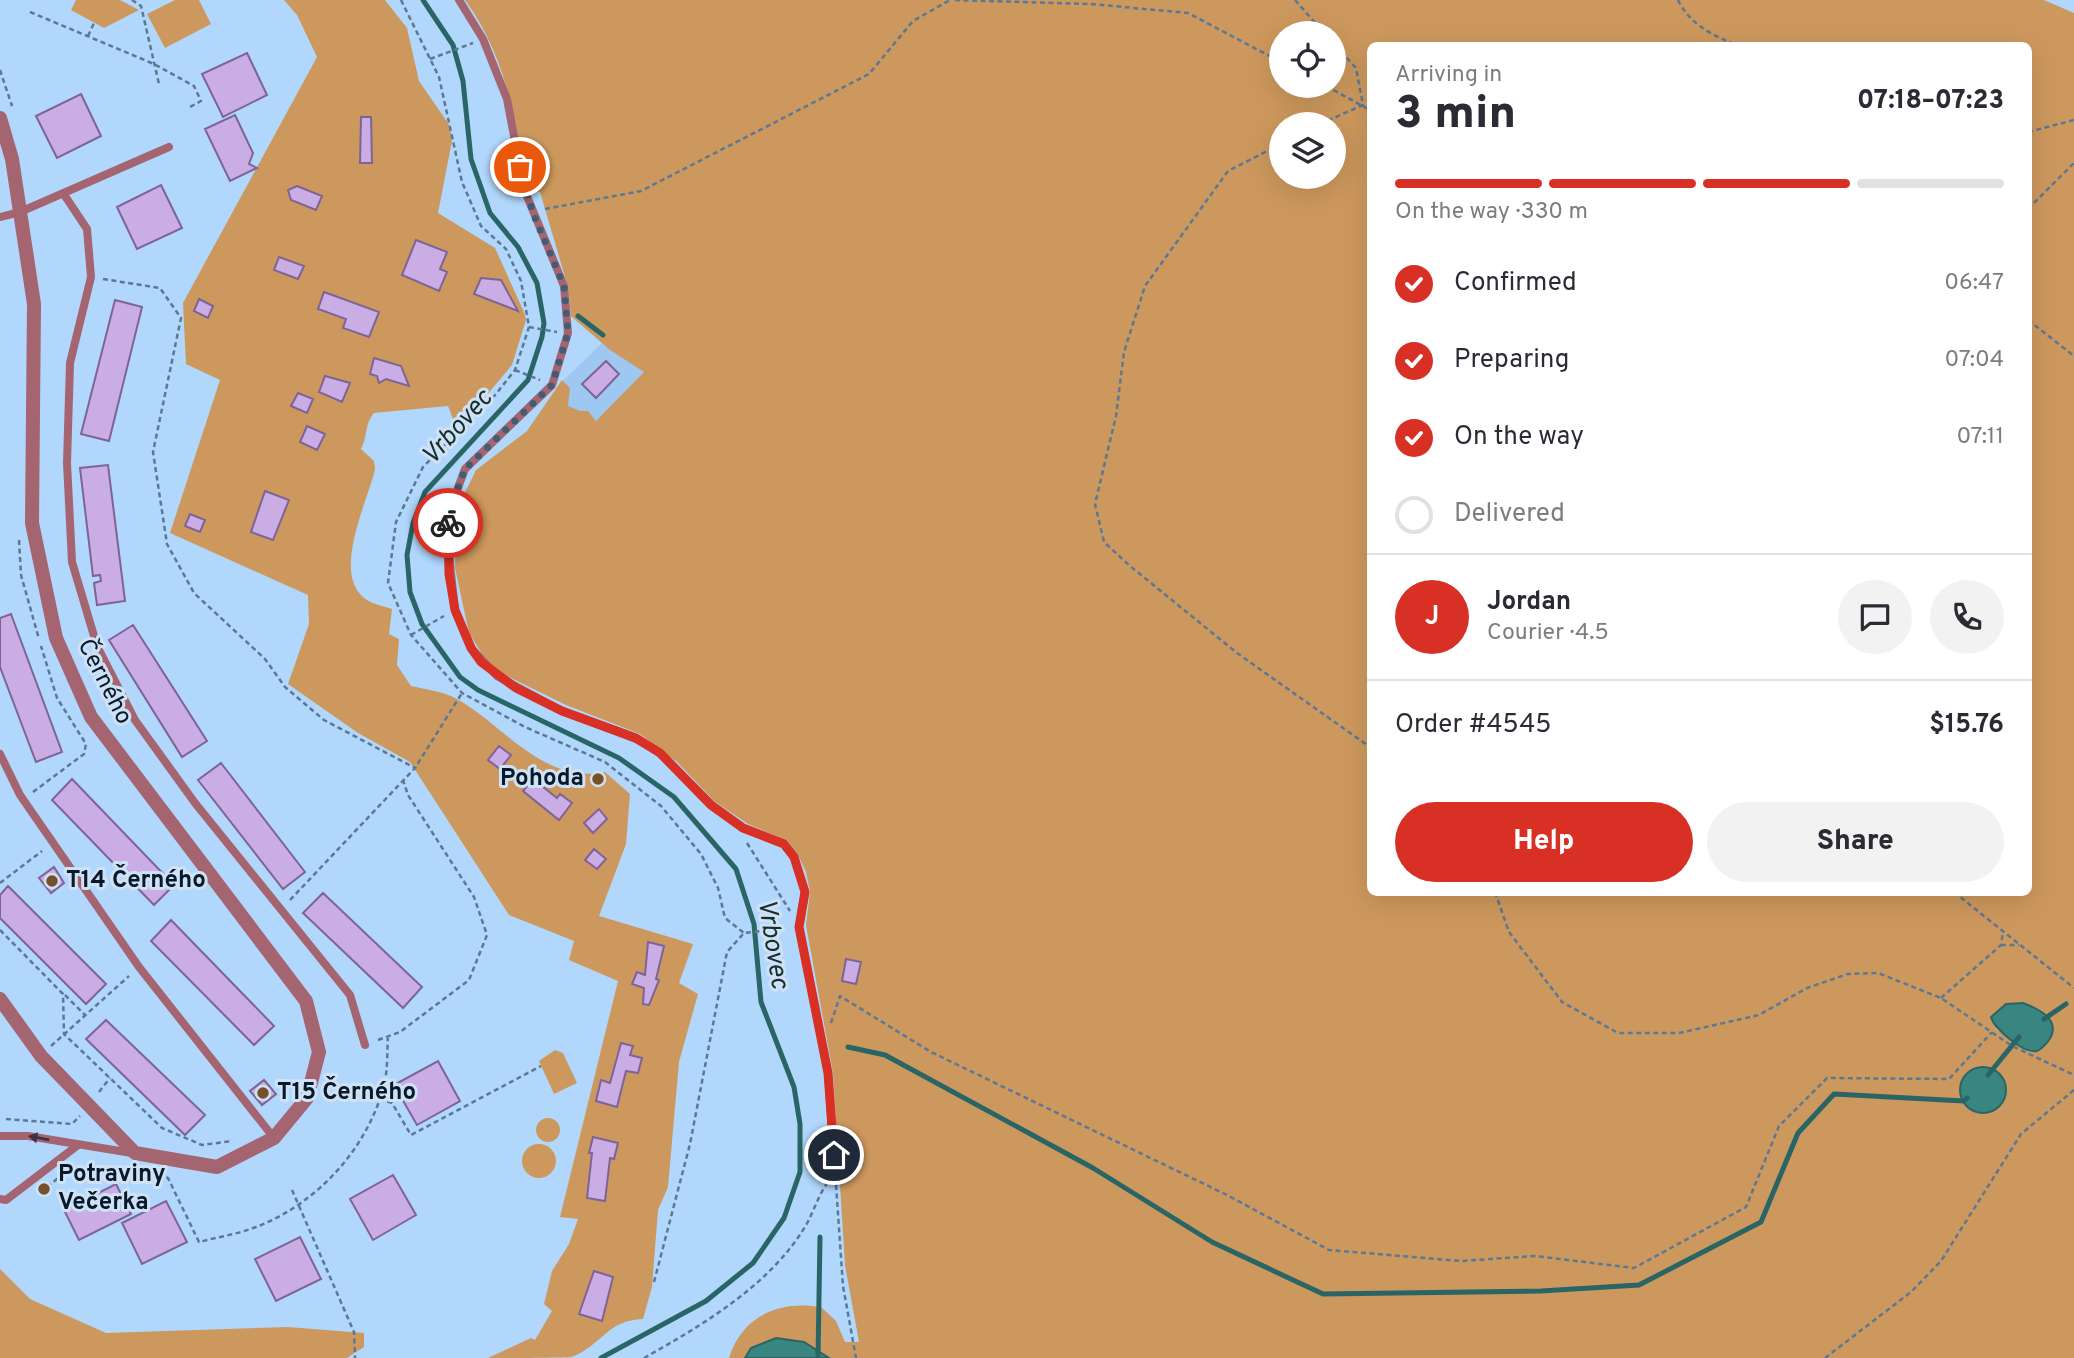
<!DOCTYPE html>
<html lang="en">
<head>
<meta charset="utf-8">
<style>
	body { margin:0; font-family:Overpass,sans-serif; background:#f2f2f3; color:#2b2b33; height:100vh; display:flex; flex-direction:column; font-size:26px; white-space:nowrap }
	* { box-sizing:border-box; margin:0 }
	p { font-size:23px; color:#7c7c81 }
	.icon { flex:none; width:38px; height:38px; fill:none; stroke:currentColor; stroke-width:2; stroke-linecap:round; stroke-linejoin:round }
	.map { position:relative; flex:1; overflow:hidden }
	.details { position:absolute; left:1367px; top:42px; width:665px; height:854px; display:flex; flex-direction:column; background:#fff; border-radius:10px; box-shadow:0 7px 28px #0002 }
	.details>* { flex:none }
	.controls { position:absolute; left:1269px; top:21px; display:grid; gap:14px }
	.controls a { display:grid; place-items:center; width:77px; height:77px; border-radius:50%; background:#fff; box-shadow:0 7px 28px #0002; font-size:35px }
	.pin { position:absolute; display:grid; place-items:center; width:60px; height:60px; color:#fff; margin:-30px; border:4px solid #fff; border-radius:50%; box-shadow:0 2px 7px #0007 }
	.courier { position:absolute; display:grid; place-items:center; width:70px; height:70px; margin:-35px; border:5px solid #d93025; border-radius:50%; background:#fff; color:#222; box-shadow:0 2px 9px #0007 }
	.headline em { font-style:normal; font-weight:800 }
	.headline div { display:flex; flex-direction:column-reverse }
	.headline { display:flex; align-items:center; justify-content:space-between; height:119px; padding:0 28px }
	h1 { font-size:46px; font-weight:800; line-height:52px }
	.bar { display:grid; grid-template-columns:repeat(4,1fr); gap:10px 7px; align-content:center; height:84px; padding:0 28px }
	.bar i { height:9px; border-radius:5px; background:#e1e1e2 }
	.bar .active { background:#d93025 }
	.bar p { grid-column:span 4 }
	.line { display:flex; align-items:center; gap:18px; padding:0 28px; border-top:2px solid #e1e1e2 }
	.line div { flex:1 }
	.round { display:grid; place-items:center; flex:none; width:74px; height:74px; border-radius:37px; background:#f2f2f3 }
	ol { padding:0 28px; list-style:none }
	li { display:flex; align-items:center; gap:21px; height:77px }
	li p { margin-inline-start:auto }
	li .icon { padding:7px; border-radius:50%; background:#d93025; color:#fff; stroke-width:4 }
	li:last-child { color:#7c7c81 }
	li i { width:38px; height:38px; border:4px solid #e1e1e2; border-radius:50% }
	.primary-button { display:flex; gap:14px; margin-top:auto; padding:14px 28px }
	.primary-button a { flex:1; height:80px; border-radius:42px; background:#d93025; color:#fff; font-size:28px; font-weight:800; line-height:80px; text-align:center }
	.primary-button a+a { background:#f2f2f3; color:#2b2b33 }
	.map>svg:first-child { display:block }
	.built { fill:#9ec8f1 }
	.green { fill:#cd985d; fill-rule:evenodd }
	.water { fill:#39857f; stroke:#2a6566; stroke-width:2 }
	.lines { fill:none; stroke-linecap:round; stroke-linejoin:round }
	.stream { stroke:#2a6566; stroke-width:5 }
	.building { fill:#c9ade4; stroke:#7e6496; stroke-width:2 }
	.path { stroke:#5c7893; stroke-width:2.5; stroke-dasharray:5 3.5; stroke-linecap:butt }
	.lane { stroke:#a46470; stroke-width:8 }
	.street { stroke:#a46470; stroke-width:14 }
	.oneway { fill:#3e3342 }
	.done { stroke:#425c74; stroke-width:7; stroke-dasharray:0 12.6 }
	.route { stroke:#d93025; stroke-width:9 }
	.poi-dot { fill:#74512a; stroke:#cfe2f5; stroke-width:2.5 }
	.labels { text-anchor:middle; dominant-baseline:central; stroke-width:6; stroke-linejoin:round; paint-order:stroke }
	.street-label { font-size:24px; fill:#07192a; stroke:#cfe2f5 }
	.poi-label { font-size:24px; font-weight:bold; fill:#07192a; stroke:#cfe2f5; text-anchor:start }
	.water-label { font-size:26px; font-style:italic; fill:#162f2d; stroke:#cfe2f5 }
</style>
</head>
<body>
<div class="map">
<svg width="2074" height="1358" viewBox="0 0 2074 1358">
	<rect width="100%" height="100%" fill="#b1d7fc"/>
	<path class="built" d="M602 343 644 372 596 422 568 406 563 381Z"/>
	<path class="green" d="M76 0H120L139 10 104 28 71 10Z
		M175 0H199L211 24 165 48 147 14Z
		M284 0H385L407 28 419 81 450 126 452 141 438 213 495 248 524 312 526 320 512 365 470 415 468 419 474 423 468 426 453 419 448 406 374 413C364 425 368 436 361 449L374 461 375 469C369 498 333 569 362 596 368 603 383 606 392 609L389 634 399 639 397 665 411 686C424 689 441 691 453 697 502 722 542 785 605 772L630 794 626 844 599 916 693 944 679 983 698 994 679 1062 668 1187 658 1210 652 1287 643 1319C607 1320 602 1345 572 1357 558 1358 506 1358 488 1358L531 1338 535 1340 552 1311 544 1304 552 1271 569 1244 578 1219 560 1217 618 981 569 960 574 941 509 915 410 762 358 733 288 684 309 624 308 595 170 533 220 380 186 364 183 303 317 57 297 15Z
		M465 0H2044L2074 13V1358H729C742 1316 779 1300 821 1307L836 1321 845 1342H859L845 1265 833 1073 806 925 810 892 806 872 798 855 788 841 748 824 714 801 677 762 640 734 566 705 499 672 485 659 469 633 455 568 456 511 476 470 527 431 562 380 570 388 568 406 580 411H588L596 421 644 372 610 350 571 316 568 287 540 192 527 188C516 121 506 56 465 0ZM1281 33H1334V86H1281ZM1370 46H2028V892H1370ZM1281 124H1334V177H1281ZM2023 1003 2052 1036 2028 1050 1996 1029 2006 1004Z
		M555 1050 563 1053 577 1083 554 1094 539 1061Z
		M536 1130a12 12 0 1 1 24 0a12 12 0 1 1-24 0Z
		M522 1161a17 17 0 1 1 34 0a17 17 0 1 1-34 0Z
		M0 1269 30 1299 106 1333 288 1327 364 1333V1347L347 1358H0Z"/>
	<path class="water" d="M2023 1003C2039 1009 2062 1020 2049 1040 2046 1044 2042 1049 2037 1051 2023 1054 1994 1028 1991 1017L2006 1004Z
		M1960 1090a23 23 0 1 1 46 0a23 23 0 1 1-46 0Z
		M776 1338 804 1342 829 1358H745L751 1348Z"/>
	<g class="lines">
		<path class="stream" d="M423 0 453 45 463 81 471 159 490 213 518 247 537 283 544 323 542 337 528 380 425 492 413 523 407 555 410 592 422 624 460 677 478 690 619 758 674 797 736 869 754 924 761 1002 794 1087 800 1124V1172L784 1218 753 1263 706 1301 601 1358
			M578 316 603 335
			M2044 1019 2066 1004
			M848 1047 885 1055 1093 1168 1212 1242 1323 1294 1541 1291 1639 1285 1761 1222 1798 1133 1834 1094 1964 1101 1967 1098
			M1988 1075 2019 1037
			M818 1358 820 1237"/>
	</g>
	<path class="building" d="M247 53 267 95 223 117 202 74Z
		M81 94 101 136 57 158 36 116Z
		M235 115 253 153 249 164 257 168 230 181 205 129Z
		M361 117H371L372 163H360Z
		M161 185 182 228 137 249 117 207Z
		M297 186 322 196 316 210 291 200 288 190Z
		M416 240 447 252 440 269 447 272 439 291 402 275Z
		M279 257 304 266 298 279 274 270Z
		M481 278 501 280 518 311 474 294Z
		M324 292 379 312 369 337 343 328 346 319 318 309Z
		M199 299 213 306 208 318 194 311Z
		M115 300 142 307 109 441 81 434Z
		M374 358 401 366 409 386 386 379 379 383 377 376 370 374Z
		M606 361 619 374 596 398 582 384Z
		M325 376 350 383 342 402 319 392Z
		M298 393 313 399 307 413 291 406Z
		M307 426 325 434 317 450 300 442Z
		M108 465 125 601 97 605 94 583 101 581 100 575 93 576 80 468Z
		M265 491 289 500 273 540 251 532Z
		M190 514 205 520 200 532 185 526Z
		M11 614 62 752 36 762 0 667V618Z
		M133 625 207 741 182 757 109 640Z
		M499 746 511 755 500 769 488 760Z
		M221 763 305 872 283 889 198 780Z
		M72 779 174 885 154 905 52 800Z
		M533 779 557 798 560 794 572 803 559 820 523 791Z
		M599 809 607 819 593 833 584 823Z
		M594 849 606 859 597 869 585 860Z
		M54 867 64 883 51 893 39 878Z
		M8 886 106 984 86 1004 0 918V895Z
		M323 893 422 987 403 1008 303 913Z
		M171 920 274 1026 254 1045 151 941Z
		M648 942 664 946 656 979 659 980 649 1005 643 1004 644 988 632 984 637 972 645 975Z
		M846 959 861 962 856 984 842 981Z
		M106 1020 205 1115 185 1135 86 1039Z
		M621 1043 633 1046 630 1055 642 1058 638 1073 626 1071 617 1107 596 1101 601 1080 610 1083Z
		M438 1061 460 1101 417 1125 394 1085Z
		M264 1080 276 1094 262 1105 250 1091Z
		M593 1137 618 1143 614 1159 610 1158 605 1201 587 1198 592 1153H589Z
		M393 1175 416 1215 373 1240 350 1199Z
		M116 1184 131 1214 79 1240 64 1210Z
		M166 1201 187 1242 142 1264 122 1223Z
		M300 1237 321 1279 276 1301 255 1259Z
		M594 1271 613 1277 602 1321 579 1314Z"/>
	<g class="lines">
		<path class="path" d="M132 0 141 6 159 84
			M401 0 439 77 462 182 481 226 506 249 521 281 529 327 515 370 496 394 423 467 396 522 388 583 411 635 462 693 525 727 605 762 661 806 701 854 718 888 725 918 744 933
			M955 0 1091 4 1188 13 1281 62
			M1295 0 1324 33
			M1678 0C1690 25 1714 36 1739 46
			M30 12 154 64 194 86 201 101 188 108
			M88 36 94 23
			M430 59 473 43
			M0 70 12 106
			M1326 86 1370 110
			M1320 124 1363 105 1356 68 1334 44
			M2028 132 2074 120
			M1281 144 1228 171 1145 286 1124 352 1116 416 1095 504 1104 542 1130 566 1237 653 1370 747
			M545 209 641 191 869 74 913 21 950 0
			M2028 209 2074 163
			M103 279 160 288 181 318 153 452 167 544 194 593 265 659 285 687 324 720 415 768
			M2028 320 2074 356
			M529 327 557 332
			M515 370 540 380
			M19 540 21 575 39 639
			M411 635 444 616
			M33 792 84 754 86 744 57 698 41 646
			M747 843 790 911
			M0 883 42 851
			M1495 892 1509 932 1562 1002 1618 1033H1679L1759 1015 1807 988 1848 974 1878 973 1941 998 2012 1046 2074 1075
			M1954 892 2074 988
			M290 900 415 768 462 693
			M0 930 63 994 64 1034 162 1128 202 1145 232 1141
			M2001 945H2019
			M65 995 85 1015
			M1941 998 2001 945 2003 932
			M831 1023 840 996 931 1052 1227 1195 1329 1250 1461 1261 1535 1256 1634 1268 1746 1207 1779 1126 1827 1078 1949 1079 1992 1032
			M378 1040 400 1032 469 980 487 935 474 897 408 795 403 780
			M51 1046 129 976
			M99 1092 110 1078
			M363 1094 392 1103 411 1135 541 1066
			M6 1119 72 1124 80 1116
			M159 1173 168 1178 199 1242C218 1237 238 1234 256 1227 317 1204 368 1148 384 1085 388 1069 387 1052 388 1036
			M836 1185 843 1286 856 1358
			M47 1187 72 1167
			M292 1190 354 1332 355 1358
			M654 1282 690 1144 727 952 744 933 786 928
			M644 1358C701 1326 767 1287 803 1230 813 1215 817 1197 828 1182
			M1825 1358 1911 1292 1941 1261 2021 1134 2074 1090"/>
		<path class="lane" d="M459 0 483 39 507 99 524 189 564 286 568 333 552 385 465 469 450 509 447 536 455 610 471 648 497 676 562 711 636 739 660 753 711 805 743 828 784 844 794 857 805 892 799 927 828 1073 835 1174
			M63 193 87 229 91 277 70 363 67 463 72 562 97 646 135 720 195 803 350 995 365 1045
			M0 217 20 212 169 147
			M0 754 20 795 139 967 274 1138
			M0 1136H28L132 1153
			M0 1199 6 1200 78 1145"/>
		<path class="street" d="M0 118 12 159 34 304 32 523 56 638 91 717 306 1001 319 1052 307 1098 274 1138 217 1167 135 1153 41 1056 0 999"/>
	</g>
	<defs><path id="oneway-solid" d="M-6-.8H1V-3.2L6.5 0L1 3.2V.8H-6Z" transform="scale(1.75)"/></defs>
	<use class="oneway" href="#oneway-solid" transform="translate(39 1138) rotate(-170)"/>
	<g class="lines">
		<path class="done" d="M448 523 450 509 465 469 552 385 568 333 564 286 533 213 520 167"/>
		<path class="route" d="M448 523 449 574 455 610 471 648 481 662 516 688 562 711 636 738 660 753 711 805 743 828 784 844 794 857 805 892 799 927 828 1073 834 1155"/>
	</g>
	<g class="poi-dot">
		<circle cx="598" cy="779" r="7"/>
		<circle cx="52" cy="881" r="7"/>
		<circle cx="263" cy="1093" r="7"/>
		<circle cx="44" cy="1189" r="7"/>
	</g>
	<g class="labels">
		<g class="street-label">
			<text transform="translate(104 682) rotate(63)">Černého</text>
		</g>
		<g class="poi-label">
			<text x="584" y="779" text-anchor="end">Pohoda</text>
			<text x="66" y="881">T14 Černého</text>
			<text x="277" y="1093">T15 Černého</text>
			<text x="58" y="1175">Potraviny<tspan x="58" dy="28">Večerka</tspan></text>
		</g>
		<g class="water-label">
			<text transform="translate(458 428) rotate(-48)">Vrbovec</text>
			<text transform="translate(772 944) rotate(81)">Vrbovec</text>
		</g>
	</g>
</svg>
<div class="controls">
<a><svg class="icon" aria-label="locate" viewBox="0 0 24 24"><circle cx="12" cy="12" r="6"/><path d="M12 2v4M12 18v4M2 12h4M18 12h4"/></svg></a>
<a><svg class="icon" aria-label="layers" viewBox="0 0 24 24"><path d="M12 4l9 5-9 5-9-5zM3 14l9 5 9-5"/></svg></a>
</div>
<div class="pin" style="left:520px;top:167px;background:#ea580c"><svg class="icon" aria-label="bag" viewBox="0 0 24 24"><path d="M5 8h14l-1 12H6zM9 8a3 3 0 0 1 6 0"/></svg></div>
<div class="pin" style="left:834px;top:1155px;background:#1f2937"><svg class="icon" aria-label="home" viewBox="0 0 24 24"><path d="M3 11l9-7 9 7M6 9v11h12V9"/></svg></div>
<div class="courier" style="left:448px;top:523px"><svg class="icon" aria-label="bike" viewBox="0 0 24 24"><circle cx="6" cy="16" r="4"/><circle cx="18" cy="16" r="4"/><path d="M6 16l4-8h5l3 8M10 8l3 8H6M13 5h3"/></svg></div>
<section class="details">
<div class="headline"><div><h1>3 min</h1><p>Arriving in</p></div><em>07:18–07:23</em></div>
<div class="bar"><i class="active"></i><i class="active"></i><i class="active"></i><i></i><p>On the way · 330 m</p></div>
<ol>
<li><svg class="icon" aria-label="check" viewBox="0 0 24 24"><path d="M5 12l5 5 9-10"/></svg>Confirmed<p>06:47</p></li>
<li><svg class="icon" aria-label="check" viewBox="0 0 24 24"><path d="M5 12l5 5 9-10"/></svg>Preparing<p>07:04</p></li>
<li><svg class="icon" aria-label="check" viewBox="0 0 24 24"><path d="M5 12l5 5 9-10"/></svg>On the way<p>07:11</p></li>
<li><i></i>Delivered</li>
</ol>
<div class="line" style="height:126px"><b class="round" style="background:#d93025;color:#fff">J</b><div><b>Jordan</b><p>Courier · 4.5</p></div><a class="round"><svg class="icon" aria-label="chat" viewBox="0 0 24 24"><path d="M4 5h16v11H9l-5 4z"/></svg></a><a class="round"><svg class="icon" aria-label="phone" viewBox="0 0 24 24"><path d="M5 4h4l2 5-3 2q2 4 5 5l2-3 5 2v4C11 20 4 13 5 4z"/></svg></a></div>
<div class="line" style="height:91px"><div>Order #4545</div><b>$15.76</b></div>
<div class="primary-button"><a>Help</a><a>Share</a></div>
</section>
</div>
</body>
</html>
